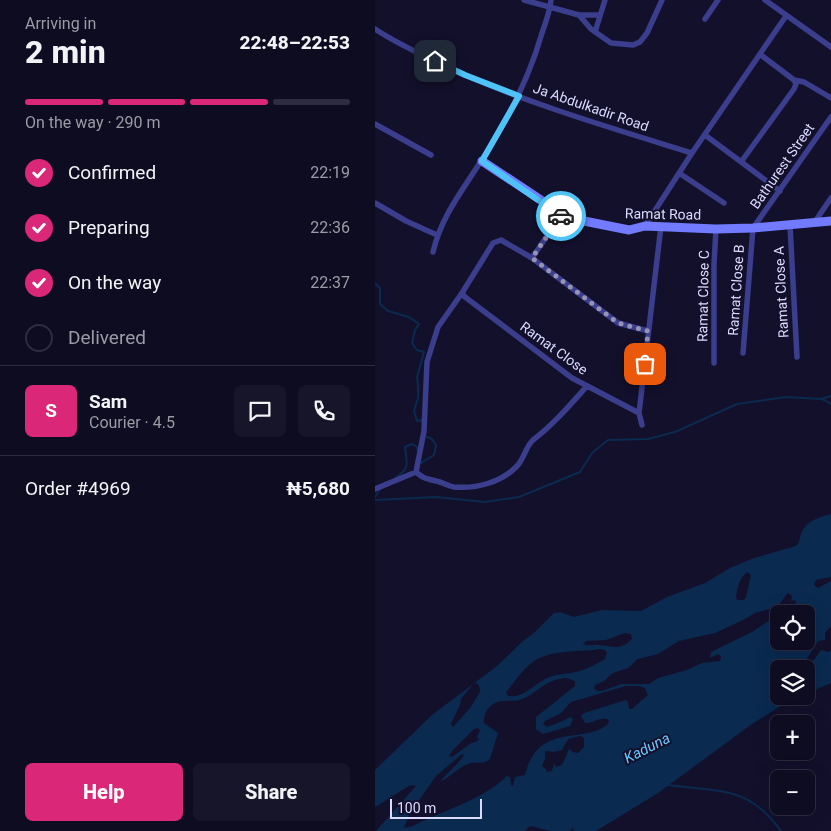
<!DOCTYPE html>
<html lang="en">
<head>
<meta charset="utf-8">
<style>
	body { margin:0; font-family:Roboto,sans-serif; background:#17152a; color:#f1f3f6; height:100vh; display:flex; flex-direction:column; font-size:19px; white-space:nowrap }
	* { box-sizing:border-box; margin:0 }
	p { font-size:16px; color:#9b9ba5 }
	.icon { flex:none; width:28px; height:28px; fill:none; stroke:currentColor; stroke-width:2; stroke-linecap:round; stroke-linejoin:round }
	.map { position:relative; flex:1; overflow:hidden }
	.details { display:flex; flex-direction:column; background:#0e0c21; width:375px }
	.details>* { flex:none }
	.buttons { position:absolute; left:395px; top:605px; display:grid; gap:10px }
	.buttons a { display:grid; place-items:center; width:45px; height:45px; border-radius:8px; background:#0e0c21; box-shadow:0 5px 20px #0002,0 0 0 1px #2e2c3f; font-size:25px }
	.scale { position:absolute; left:15px; bottom:12px; width:92px; box-sizing:border-box; padding-left:5px; border:2px solid #dcdbff; border-top:0; font-size:14px; line-height:18px; white-space:nowrap; color:#dcdbff; -webkit-text-stroke:4px #13102c; paint-order:stroke }
	.pin { position:absolute; display:grid; place-items:center; width:42px; height:42px; color:#fff; margin:-21px; border-radius:10px; box-shadow:0 2px 8px #0006 }
	.courier { position:absolute; display:grid; place-items:center; width:50px; height:50px; margin:-25px; border:4px solid #4fc3f7; border-radius:50%; background:#fff; color:#222; box-shadow:0 1px 6px #0007 }
	.headline em { font-style:normal; font-weight:800 }
	.headline div { display:flex; flex-direction:column-reverse }
	.headline { display:flex; align-items:center; justify-content:space-between; height:85px; padding:0 25px }
	h1 { font-size:32px; font-weight:800; line-height:38px }
	.bar { display:grid; grid-template-columns:repeat(4,1fr); gap:8px 5px; align-content:center; height:60px; padding:0 25px }
	.bar i { height:6px; border-radius:4px; background:#2e2c3f }
	.bar .selected { background:#db2777 }
	.bar p { grid-column:span 4 }
	.line { display:flex; align-items:center; gap:12px; padding:0 25px; border-top:1px solid #2e2c3f }
	.line div { flex:1 }
	.round { display:grid; place-items:center; flex:none; width:52px; height:52px; border-radius:8px; background:#17152a }
	ol { padding:0 25px; list-style:none }
	li { display:flex; align-items:center; gap:15px; height:55px }
	li p { margin-inline-start:auto }
	li .icon { padding:5px; border-radius:50%; background:#db2777; color:#fff; stroke-width:4 }
	li:last-child { color:#9b9ba5 }
	li i { width:28px; height:28px; border:2px solid #2e2c3f; border-radius:50% }
	.primary-button { display:flex; gap:10px; margin-top:auto; padding:10px 25px }
	.primary-button a { flex:1; height:58px; border-radius:8px; background:#db2777; color:#fff; font-size:20px; font-weight:800; line-height:58px; text-align:center }
	.primary-button a+a { background:#17152a; color:#f1f3f6 }
	main { display:flex; flex:1; min-height:0 }
	.map>svg:first-child { display:block }
	.water { fill:#0b2a50; fill-rule:evenodd }
	.lines { fill:none; stroke-linecap:round; stroke-linejoin:round }
	.stream { stroke:#0b2a50; stroke-width:2 }
	.street { stroke:#3a3e8c; stroke-width:5.5 }
	.secondary { stroke:#727aff; stroke-width:9 }
	.done { stroke:#9694b5; stroke-width:5; stroke-dasharray:0 9 }
	.route { stroke:#4fc3f7; stroke-width:6 }
	.labels { text-anchor:middle; dominant-baseline:central; stroke-width:4; stroke-linejoin:round; paint-order:stroke }
	.street-label { font-size:14px; fill:#dcdbff; stroke:#13102c }
	.water-label { font-size:15px; font-style:italic; fill:#69c6ff; stroke:#13102c }
</style>
</head>
<body>
<main>
<section class="details">
<div class="headline"><div><h1>2 min</h1><p>Arriving in</p></div><em>22:48–22:53</em></div>
<div class="bar"><i class="selected"></i><i class="selected"></i><i class="selected"></i><i></i><p>On the way · 290 m</p></div>
<ol>
<li><svg class="icon" aria-label="check" viewBox="0 0 24 24"><path d="M5 12l5 5 9-10"/></svg>Confirmed<p>22:19</p></li>
<li><svg class="icon" aria-label="check" viewBox="0 0 24 24"><path d="M5 12l5 5 9-10"/></svg>Preparing<p>22:36</p></li>
<li><svg class="icon" aria-label="check" viewBox="0 0 24 24"><path d="M5 12l5 5 9-10"/></svg>On the way<p>22:37</p></li>
<li><i></i>Delivered</li>
</ol>
<div class="line" style="height:90px"><b class="round" style="background:#db2777;color:#fff">S</b><div><b>Sam</b><p>Courier · 4.5</p></div><a class="round"><svg class="icon" aria-label="chat" viewBox="0 0 24 24"><path d="M4 5h16v11H9l-5 4z"/></svg></a><a class="round"><svg class="icon" aria-label="phone" viewBox="0 0 24 24"><path d="M5 4h4l2 5-3 2q2 4 5 5l2-3 5 2v4C11 20 4 13 5 4z"/></svg></a></div>
<div class="line" style="height:65px"><div>Order #4969</div><b>₦5,680</b></div>
<div class="primary-button"><a>Help</a><a>Share</a></div>
</section>
<div class="map">
<svg width="456" height="831" viewBox="0 0 456 831">
	<rect width="100%" height="100%" fill="#13102c"/>
	<path class="water" d="M456 514V577L441 580 439 585 443 588 456 581V626L450 633V640L443 641 431 660 433 662 439 660 446 650 454 652 456 650V683L431 694V669H404V696H426L414 701 377 724 283 793 221 831H199L198 827 195 831H176L155 826 150 831H1L41 786 37 785 34 786 0 807V770L57 715 122 666 148 641 159 633 179 613 185 612 199 617 227 610 266 611 292 597 330 583 355 568 379 558 421 546C425 542 424 539 426 534 431 521 444 517 456 514ZM373 572 376 575 371 597 369 600H362L361 597C362 588 365 576 373 572ZM413 593 417 596 416 601 420 600 421 603 404 614H431V641H404V614L377 632 336 652 335 658 343 654 346 656 345 661 327 663 312 670 283 678 274 684H246L227 691H223L219 689 220 685 229 681 238 673 253 668 263 659 283 654 304 641 340 633 368 620 380 613 402 607ZM250 633 256 634 257 639C246 651 237 646 224 645 218 644 213 647 208 644L211 641 231 640ZM225 649 230 650 232 653 230 659C222 664 210 670 201 672 190 674 180 674 170 679 159 685 144 701 132 695L131 692C139 683 145 673 154 665 173 648 202 653 225 649ZM191 678 200 681V686L161 717V729L168 734 195 726 198 719 195 717 188 721 172 727 168 724 170 721 186 713 196 702 251 686H264L270 688 273 695 257 709H254L253 702 251 700 209 713 206 716 210 723C219 724 224 716 234 720L233 724C213 742 174 727 157 757 153 763 152 769 150 775L140 777 138 786 136 785 135 777 132 776C107 800 69 810 38 826L29 828 35 813 61 776 87 754 89 755C84 764 72 772 66 781 75 778 83 767 93 764 101 761 109 765 115 759L123 733 109 723C108 717 112 708 117 705 125 699 135 702 144 700 162 695 167 680 191 678ZM99 683 103 684 105 689V692L95 708 78 727 76 724 85 705 86 699ZM103 728 105 730 102 737 104 740 95 744 77 757 74 756 78 750 99 729ZM205 736 209 738V747L203 753 198 752 194 749 187 765 181 767 179 763 177 771 172 772 171 769 167 766 170 759V751L179 752 187 750 193 739Z"/>
	<g class="lines">
		<path class="stream" d="M0 283 5 288V304L13 311 34 317 44 324 40 330 37 343 42 350 49 352 42 377 43 384V398L39 411 42 421 46 420 47 422
			M447 399 456 404
			M46 462V463L59 455 61 445 57 439 50 436
			M21 477C35 469 32 462 30 447L37 444 42 447 43 452
			M0 497 5 489
			M0 500 61 497 110 502 144 497 205 472 217 453 233 440 273 439 300 432 362 404 411 397 446 399 456 396
			M293 785C343 792 373 785 406 831"/>
		<path class="street" d="M149 0 204 15 216 29 236 43 258 45 265 42 272 33 287 0
			M390 0 456 47
			M204 15H225
			M330 19 343 0
			M0 29C21 43 45 54 68 65 147 102 233 127 317 153
			M220 32 230 0
			M386 55 419 80 429 82 456 98
			M0 124 56 155
			M330 135 405 191
			M366 162 419 89 421 84 419 80
			M304 173 349 203
			M0 203 31 221 62 235
			M439 223 456 198
			M415 225 422 357
			M270 226 317 153 411 16
			M58 252C66 217 87 191 106 161 132 121 154 79 167 33 171 22 175 11 176 0
			M157 258 187 214
			M87 293 90 297 197 378 264 413
			M368 353 378 228 456 117
			M339 363V264L341 229
			M267 425 264 413 286 226
			M41 472 49 431 52 362 63 327 87 293 118 243 126 240 157 258 243 323 273 331
			M0 489 41 472C51 480 50 478 61 481 67 482 73 486 79 487 102 489 127 482 142 466 149 459 151 446 158 440 178 425 195 405 212 386"/>
		<path class="secondary" d="M107 161 187 214 199 219 254 230 270 226 341 229 378 228 456 221"/>
	</g>
	<g class="lines">
		<path class="done" d="M186 216 157 258 243 323 273 331 270 364"/>
		<path class="route" d="M60 61 90 75 144 96 107 161 163 200 187 214 186 216"/>
	</g>
	<g class="labels">
		<g class="street-label">
			<text transform="translate(216 107) rotate(19)">Ja Abdulkadir Road</text>
			<text transform="translate(407 166) rotate(-55)">Bathurest Street</text>
			<text transform="translate(288 214) rotate(1)">Ramat Road</text>
			<text transform="translate(361 290) rotate(-86)">Ramat Close B</text>
			<text transform="translate(406 292) rotate(-93)">Ramat Close A</text>
			<text transform="translate(328 296) rotate(-89)">Ramat Close C</text>
			<text transform="translate(179 348) rotate(36)">Ramat Close</text>
		</g>
		<g class="water-label">
			<text transform="translate(272 748) rotate(-27)">Kaduna</text>
		</g>
	</g>
</svg>
<div class="buttons">
<a><svg class="icon" aria-label="locate" viewBox="0 0 24 24"><circle cx="12" cy="12" r="6"/><path d="M12 2v4M12 18v4M2 12h4M18 12h4"/></svg></a>
<a><svg class="icon" aria-label="layers" viewBox="0 0 24 24"><path d="M12 4l9 5-9 5-9-5zM3 14l9 5 9-5"/></svg></a>
<a>+</a>
<a>−</a>
</div>
<div class="scale">100 m</div>
<div class="pin" style="left:270px;top:364px;background:#ea580c"><svg class="icon" aria-label="bag" viewBox="0 0 24 24"><path d="M5 8h14l-1 12H6zM9 8a3 3 0 0 1 6 0"/></svg></div>
<div class="pin" style="left:60px;top:61px;background:#1f2937"><svg class="icon" aria-label="home" viewBox="0 0 24 24"><path d="M3 11l9-7 9 7M6 9v11h12V9"/></svg></div>
<div class="courier" style="left:186px;top:216px"><svg class="icon" aria-label="car" viewBox="0 0 24 24"><path d="M5 17H2v-5l4-1 3-4h7l3 4 3 1v5h-3M9 17h6M6 11h13"/><circle cx="7" cy="17" r="2"/><circle cx="17" cy="17" r="2"/></svg></div>
</div>
</main>
</body>
</html>
